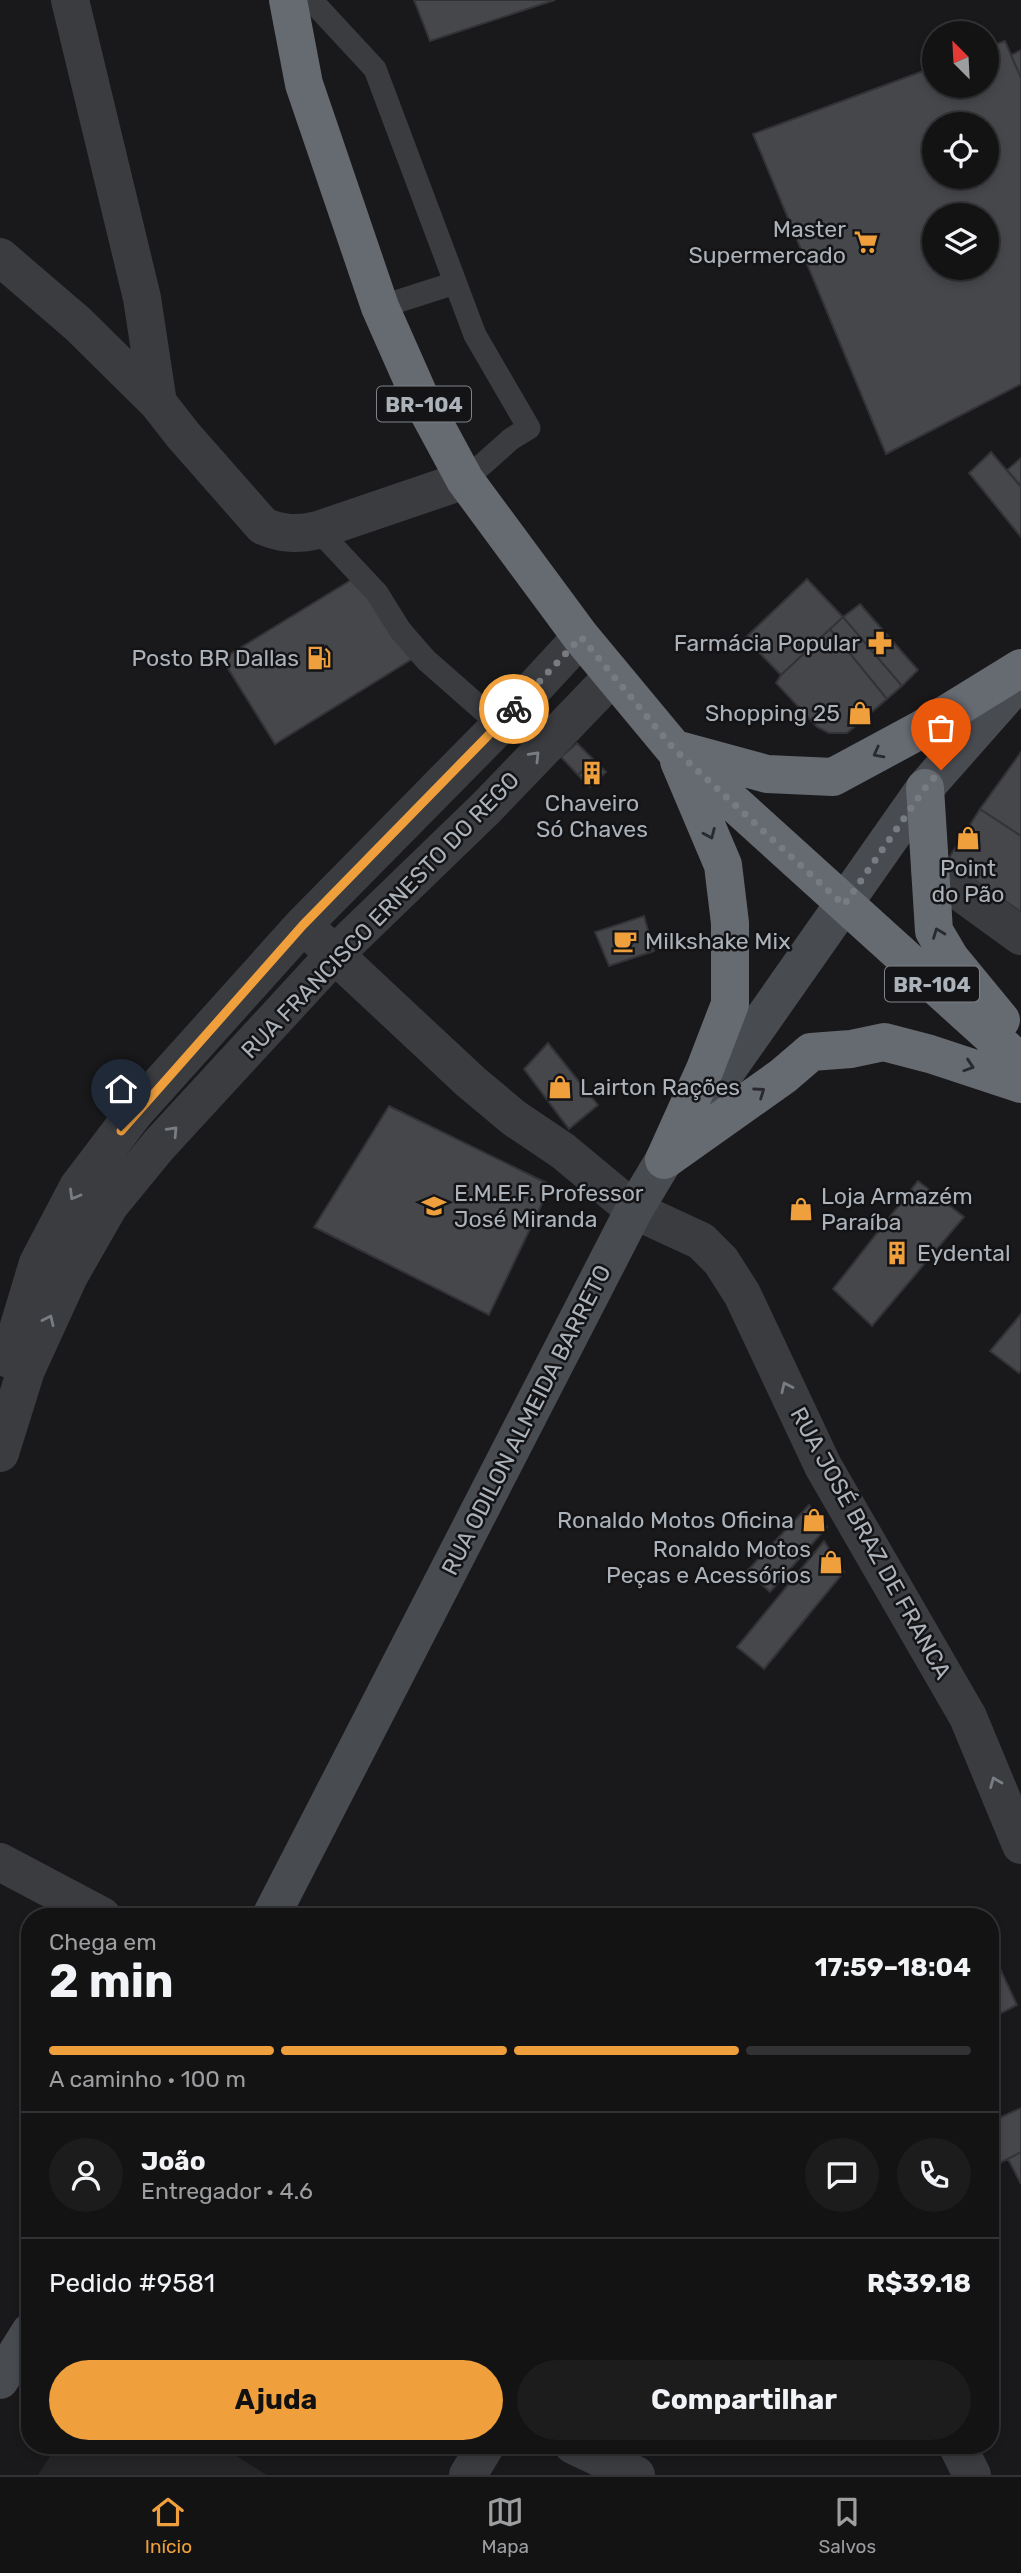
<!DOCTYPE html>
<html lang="pt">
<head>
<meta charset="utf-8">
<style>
	body { margin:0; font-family:Rubik,sans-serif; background:#1c1c1d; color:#f1f3f6; height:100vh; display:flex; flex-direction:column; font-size:26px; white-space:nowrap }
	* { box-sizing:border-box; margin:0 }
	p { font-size:23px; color:#9d9ea0 }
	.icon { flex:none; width:38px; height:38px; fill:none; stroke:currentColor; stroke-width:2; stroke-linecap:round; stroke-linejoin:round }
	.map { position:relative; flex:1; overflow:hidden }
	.side { position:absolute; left:21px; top:1908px; width:978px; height:546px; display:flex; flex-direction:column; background:#131314; border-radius:28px; box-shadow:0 4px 10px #0003,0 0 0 2px #323234 }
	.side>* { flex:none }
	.needle { width:46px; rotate:336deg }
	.fabs { position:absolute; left:922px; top:21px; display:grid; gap:14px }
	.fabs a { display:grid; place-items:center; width:77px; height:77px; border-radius:50%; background:#131314; box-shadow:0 4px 10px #0003,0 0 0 2px #323234; font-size:35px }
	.pin { position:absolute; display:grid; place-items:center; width:60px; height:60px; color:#fff; margin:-72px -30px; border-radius:50% 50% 50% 0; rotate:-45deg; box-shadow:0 0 7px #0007 }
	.pin .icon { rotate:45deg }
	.courier { position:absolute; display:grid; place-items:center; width:70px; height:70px; margin:-35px; border:5px solid #ef9f3c; border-radius:50%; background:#fff; color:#222; box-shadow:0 2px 9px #0007 }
	.overview em { font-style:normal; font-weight:700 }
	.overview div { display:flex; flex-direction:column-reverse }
	.overview { display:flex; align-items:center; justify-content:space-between; height:119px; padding:0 28px }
	h1 { font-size:46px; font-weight:700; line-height:52px }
	.bar { display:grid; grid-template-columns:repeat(4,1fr); gap:10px 7px; align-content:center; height:84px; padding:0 28px }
	.bar i { height:9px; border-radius:5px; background:#323234 }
	.bar .on { background:#ef9f3c }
	.bar p { grid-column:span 4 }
	.line { display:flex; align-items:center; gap:18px; padding:0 28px; border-top:2px solid #323234 }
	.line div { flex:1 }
	.round { display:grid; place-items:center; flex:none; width:74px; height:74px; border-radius:37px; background:#1c1c1d }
	.cta { display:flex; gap:14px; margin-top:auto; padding:14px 28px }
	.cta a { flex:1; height:80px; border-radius:42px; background:#ef9f3c; color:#111; font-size:28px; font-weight:700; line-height:80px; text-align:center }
	.cta a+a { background:#1c1c1d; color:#f1f3f6 }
	.tabs { display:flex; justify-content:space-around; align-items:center; height:98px; border-top:2px solid #323234; background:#131314; font-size:19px; color:#9d9ea0 }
	.tabs a { display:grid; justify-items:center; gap:4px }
	.tabs .on { color:#ef9f3c }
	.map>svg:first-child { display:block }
	.built { fill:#252528 }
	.building { fill:#45474b; stroke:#333337; stroke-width:2; fill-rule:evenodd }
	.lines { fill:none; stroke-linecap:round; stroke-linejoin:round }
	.lane { stroke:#3a3c40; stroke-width:23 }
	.street { stroke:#3a3c40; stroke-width:38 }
	.secondary { stroke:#484b50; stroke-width:38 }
	.highway { stroke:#666a71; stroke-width:38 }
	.oneway { stroke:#282a2d }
	.oneway2 { stroke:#787d83 }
	.done { stroke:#787c82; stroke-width:7; stroke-dasharray:0 12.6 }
	.route { stroke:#ef9f3c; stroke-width:9 }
	.labels { text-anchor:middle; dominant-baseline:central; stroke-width:5; stroke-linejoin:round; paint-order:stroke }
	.shield { fill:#141416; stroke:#7e8389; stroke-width:2 }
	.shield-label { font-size:21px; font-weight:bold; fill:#abb2ba }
	.poi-label { font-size:23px; fill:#abb2ba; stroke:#141416; text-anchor:end }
	.street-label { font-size:23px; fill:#abb2ba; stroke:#141416 }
</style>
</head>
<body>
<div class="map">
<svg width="1021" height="2475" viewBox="0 0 1021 2475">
	<rect width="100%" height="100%" fill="#19191b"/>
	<path class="built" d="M57 2445H219L267 2475H38Z"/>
	<path class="building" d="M414 0H555L430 41Z
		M1005 41 1021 78V384L886 454 753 134 934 67V86H987V47ZM934 124H987V177H934ZM934 215H987V268H934Z
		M1021 50V78L1011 55Z
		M991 452 1021 487V537L969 473Z
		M1021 458V486L1007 470Z
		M364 572 417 656 275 744 222 659Z
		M807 579 843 617 781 675 745 638Z
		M860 604 918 670 902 686 843 617Z
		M843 617 902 686 887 699 830 629Z
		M830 629 887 699 847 733H829L817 727 776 683 781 675Z
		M577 743 594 760 578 775 561 757Z
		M1021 752V836L980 809Z
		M594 760 606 772 590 787 578 775Z
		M980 809 1021 836V912L947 861Z
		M644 916 654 951 609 966 595 932Z
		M548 1043 598 1105 569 1129 524 1069Z
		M389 1106 551 1185 489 1315 314 1227Z
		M918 1181 964 1217 872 1326 833 1289Z
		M1021 1314V1370L1019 1373 990 1351Z
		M809 1505 827 1527 770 1592 747 1571Z
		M824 1541 844 1572 764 1669 737 1647Z
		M990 1947 1017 2005 990 2019Z
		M1021 2108V2152L1000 2163 990 2143V2122Z
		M1021 2152V2184L1008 2159Z"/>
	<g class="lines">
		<path class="lane" d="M311 0 375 69 475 335 529 428 511 439 465 480
			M380 307 455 283
			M318 530 377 593 400 630 426 660 500 725"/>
		<path class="street" d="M70 0 142 298 158 403
			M0 257 78 324 158 403 183 435 263 526C282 534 297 535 318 530L465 480
			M930 870 1021 936
			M303 925 471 1082 514 1118 563 1151 634 1210 701 1241 721 1261 742 1294 823 1466 968 1717 1021 1845
			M9 1359 38 1263 78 1187 135 1112 303 925 500 725 581 637
			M0 1453 26 1370 69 1276 109 1206 159 1145 336 953 486 808 612 677
			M0 1862 102 1916
			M573 2445 636 2475
			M957 2445 972 2475
			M468 2475 486 2445"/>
		<path class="secondary" d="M271 1916 634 1210 664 1160 925 788 1021 679
			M0 2380 30 2332"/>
		<path class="highway" d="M288 0 304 84 380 307 418 393 465 480 581 637 674 749 1021 1063
			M679 750 767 774 833 777 922 729 1021 668
			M925 788 934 931 950 958 1001 1020
			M666 1159 783 1076 811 1052 851 1049 884 1042 930 1054 1021 1084
			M664 1160 705 1069 730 1004V923L723 865 679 761"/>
	</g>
	<defs><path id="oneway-chevron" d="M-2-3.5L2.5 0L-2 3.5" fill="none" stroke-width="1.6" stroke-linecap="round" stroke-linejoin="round" transform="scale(1.75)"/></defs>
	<g class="oneway">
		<use href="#oneway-chevron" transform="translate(878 753) rotate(152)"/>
		<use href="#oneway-chevron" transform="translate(710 834) rotate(67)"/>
		<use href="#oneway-chevron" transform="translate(938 933) rotate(-111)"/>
		<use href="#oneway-chevron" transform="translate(969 1066) rotate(18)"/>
		<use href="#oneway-chevron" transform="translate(760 1092) rotate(-35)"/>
	</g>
	<g class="oneway2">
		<use href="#oneway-chevron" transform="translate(535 756) rotate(-46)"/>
		<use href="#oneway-chevron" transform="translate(173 1131) rotate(-47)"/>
		<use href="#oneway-chevron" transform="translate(74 1195) rotate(120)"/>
		<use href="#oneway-chevron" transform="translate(49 1320) rotate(-65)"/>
		<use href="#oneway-chevron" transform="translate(786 1387) rotate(-115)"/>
		<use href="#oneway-chevron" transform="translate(995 1782) rotate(-112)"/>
	</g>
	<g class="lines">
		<path class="done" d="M514 709 581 637 674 749 844 905 925 788 941 770"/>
		<path class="route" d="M121 1131 303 925 514 709"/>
	</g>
	<defs>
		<g id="supermarket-bare" transform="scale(1.89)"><path d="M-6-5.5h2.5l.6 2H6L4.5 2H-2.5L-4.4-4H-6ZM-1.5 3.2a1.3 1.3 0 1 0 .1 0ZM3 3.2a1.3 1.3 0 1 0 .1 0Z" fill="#ef9f3c" stroke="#141416" stroke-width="2.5" paint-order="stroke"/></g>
		<g id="pharmacy-bare" transform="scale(1.89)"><path d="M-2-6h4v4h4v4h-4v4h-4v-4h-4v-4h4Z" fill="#ef9f3c" stroke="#141416" stroke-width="2.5" paint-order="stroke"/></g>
		<g id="fuel-bare" transform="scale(1.89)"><path d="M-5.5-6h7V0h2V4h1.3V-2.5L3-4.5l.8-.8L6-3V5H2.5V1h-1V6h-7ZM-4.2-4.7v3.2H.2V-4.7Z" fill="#ef9f3c" stroke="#141416" stroke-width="2.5" paint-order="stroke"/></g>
		<g id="shop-bare" transform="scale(1.89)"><path d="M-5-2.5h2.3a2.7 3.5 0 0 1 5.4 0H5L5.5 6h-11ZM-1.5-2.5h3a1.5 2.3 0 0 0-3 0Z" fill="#ef9f3c" stroke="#141416" stroke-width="2.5" paint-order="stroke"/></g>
		<g id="building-bare" transform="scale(1.89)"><path d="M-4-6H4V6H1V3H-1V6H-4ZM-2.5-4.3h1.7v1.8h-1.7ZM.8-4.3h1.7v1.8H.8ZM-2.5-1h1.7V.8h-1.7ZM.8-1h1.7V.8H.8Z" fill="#ef9f3c" stroke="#141416" stroke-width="2.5" paint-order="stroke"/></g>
		<g id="cafe-bare" transform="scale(1.89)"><path d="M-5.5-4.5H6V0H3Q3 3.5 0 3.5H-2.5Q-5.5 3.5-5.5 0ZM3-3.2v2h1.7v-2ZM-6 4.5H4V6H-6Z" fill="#ef9f3c" stroke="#141416" stroke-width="2.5" paint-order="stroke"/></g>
		<g id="school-bare" transform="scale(1.89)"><path d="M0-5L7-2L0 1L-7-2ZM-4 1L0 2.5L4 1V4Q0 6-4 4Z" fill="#ef9f3c" stroke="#141416" stroke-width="2.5" paint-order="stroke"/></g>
	</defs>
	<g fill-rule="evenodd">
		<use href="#supermarket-bare" x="866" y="242"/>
		<use href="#pharmacy-bare" x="880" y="643"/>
		<use href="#fuel-bare" x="319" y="658"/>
		<use href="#shop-bare" x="860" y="713"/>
		<use href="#building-bare" x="592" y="773"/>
		<use href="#shop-bare" x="968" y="838"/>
		<use href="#cafe-bare" x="625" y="941"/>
		<use href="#shop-bare" x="560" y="1087"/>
		<use href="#school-bare" x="434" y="1206"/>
		<use href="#shop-bare" x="801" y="1209"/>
		<use href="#building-bare" x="897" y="1253"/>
		<use href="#shop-bare" x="814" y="1520"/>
		<use href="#shop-bare" x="831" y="1562"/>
	</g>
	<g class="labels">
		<g class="shield">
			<rect x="377" y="386.5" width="94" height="35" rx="5"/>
			<rect x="885" y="966.5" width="94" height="35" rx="5"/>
		</g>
		<g class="shield-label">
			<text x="424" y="404">BR-104</text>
			<text x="932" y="984">BR-104</text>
		</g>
		<g class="poi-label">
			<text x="846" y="229">Master<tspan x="846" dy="26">Supermercado</tspan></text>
			<text x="860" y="643">Farmácia Popular</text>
			<text x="299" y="658">Posto BR Dallas</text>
			<text x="840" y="713">Shopping 25</text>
			<text x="592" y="803" text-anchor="middle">Chaveiro<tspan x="592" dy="26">Só Chaves</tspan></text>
			<text x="968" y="868" text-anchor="middle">Point<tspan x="968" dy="26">do Pão</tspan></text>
			<text x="645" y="941" text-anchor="start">Milkshake Mix</text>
			<text x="580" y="1087" text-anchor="start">Lairton Rações</text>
			<text x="454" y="1193" text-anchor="start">E.M.E.F. Professor<tspan x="454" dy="26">José Miranda</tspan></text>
			<text x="821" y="1196" text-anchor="start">Loja Armazém<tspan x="821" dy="26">Paraíba</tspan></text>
			<text x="917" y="1253" text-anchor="start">Eydental</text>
			<text x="794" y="1520">Ronaldo Motos Oficina</text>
			<text x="811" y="1549">Ronaldo Motos<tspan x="811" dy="26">Peças e Acessórios</tspan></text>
		</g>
		<g class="street-label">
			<text transform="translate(380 915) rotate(-46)">RUA FRANCISCO ERNESTO DO REGO</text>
			<text transform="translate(526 1420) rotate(-63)">RUA ODILON ALMEIDA BARRETO</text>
			<text transform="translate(871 1543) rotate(61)">RUA JOSÉ BRAZ DE FRANCA</text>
		</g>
	</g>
</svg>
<div class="fabs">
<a><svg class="needle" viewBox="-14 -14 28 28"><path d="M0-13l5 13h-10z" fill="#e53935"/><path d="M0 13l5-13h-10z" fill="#9d9ea0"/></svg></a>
<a><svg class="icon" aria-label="locate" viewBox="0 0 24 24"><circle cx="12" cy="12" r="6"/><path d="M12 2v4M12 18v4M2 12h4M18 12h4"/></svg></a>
<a><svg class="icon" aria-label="layers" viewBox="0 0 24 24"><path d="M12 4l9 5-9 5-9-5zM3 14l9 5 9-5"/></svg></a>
</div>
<div class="pin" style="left:941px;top:770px;background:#ea580c"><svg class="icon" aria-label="bag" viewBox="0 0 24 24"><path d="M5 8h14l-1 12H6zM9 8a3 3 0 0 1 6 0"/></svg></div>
<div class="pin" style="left:121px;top:1131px;background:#1f2937"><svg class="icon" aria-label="home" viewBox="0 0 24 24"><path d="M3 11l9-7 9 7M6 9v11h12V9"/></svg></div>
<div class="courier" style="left:514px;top:709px"><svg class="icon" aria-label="bike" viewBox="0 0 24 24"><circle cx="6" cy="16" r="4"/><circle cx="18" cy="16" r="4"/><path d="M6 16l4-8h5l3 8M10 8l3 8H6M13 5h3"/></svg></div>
<section class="side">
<div class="overview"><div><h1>2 min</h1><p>Chega em</p></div><em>17:59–18:04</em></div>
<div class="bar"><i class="on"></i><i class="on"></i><i class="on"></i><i></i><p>A caminho · 100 m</p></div>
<div class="line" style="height:126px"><a class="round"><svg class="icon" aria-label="person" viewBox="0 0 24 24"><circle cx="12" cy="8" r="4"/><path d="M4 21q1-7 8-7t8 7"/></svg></a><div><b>João</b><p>Entregador · 4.6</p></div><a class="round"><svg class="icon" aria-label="chat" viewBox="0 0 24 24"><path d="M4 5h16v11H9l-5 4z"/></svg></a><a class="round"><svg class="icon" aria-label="phone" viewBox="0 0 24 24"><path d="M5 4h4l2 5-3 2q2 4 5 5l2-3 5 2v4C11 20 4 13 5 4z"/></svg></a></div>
<div class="line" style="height:91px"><div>Pedido #9581</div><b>R$39.18</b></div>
<div class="cta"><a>Ajuda</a><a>Compartilhar</a></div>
</section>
</div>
<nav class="tabs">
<a class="on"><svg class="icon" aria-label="home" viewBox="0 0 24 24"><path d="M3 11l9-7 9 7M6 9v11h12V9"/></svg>Início</a>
<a><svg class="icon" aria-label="map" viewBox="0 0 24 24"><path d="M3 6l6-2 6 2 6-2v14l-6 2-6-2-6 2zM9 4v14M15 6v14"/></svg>Mapa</a>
<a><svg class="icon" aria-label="saved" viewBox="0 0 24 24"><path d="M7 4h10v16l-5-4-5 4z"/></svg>Salvos</a>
</nav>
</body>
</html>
